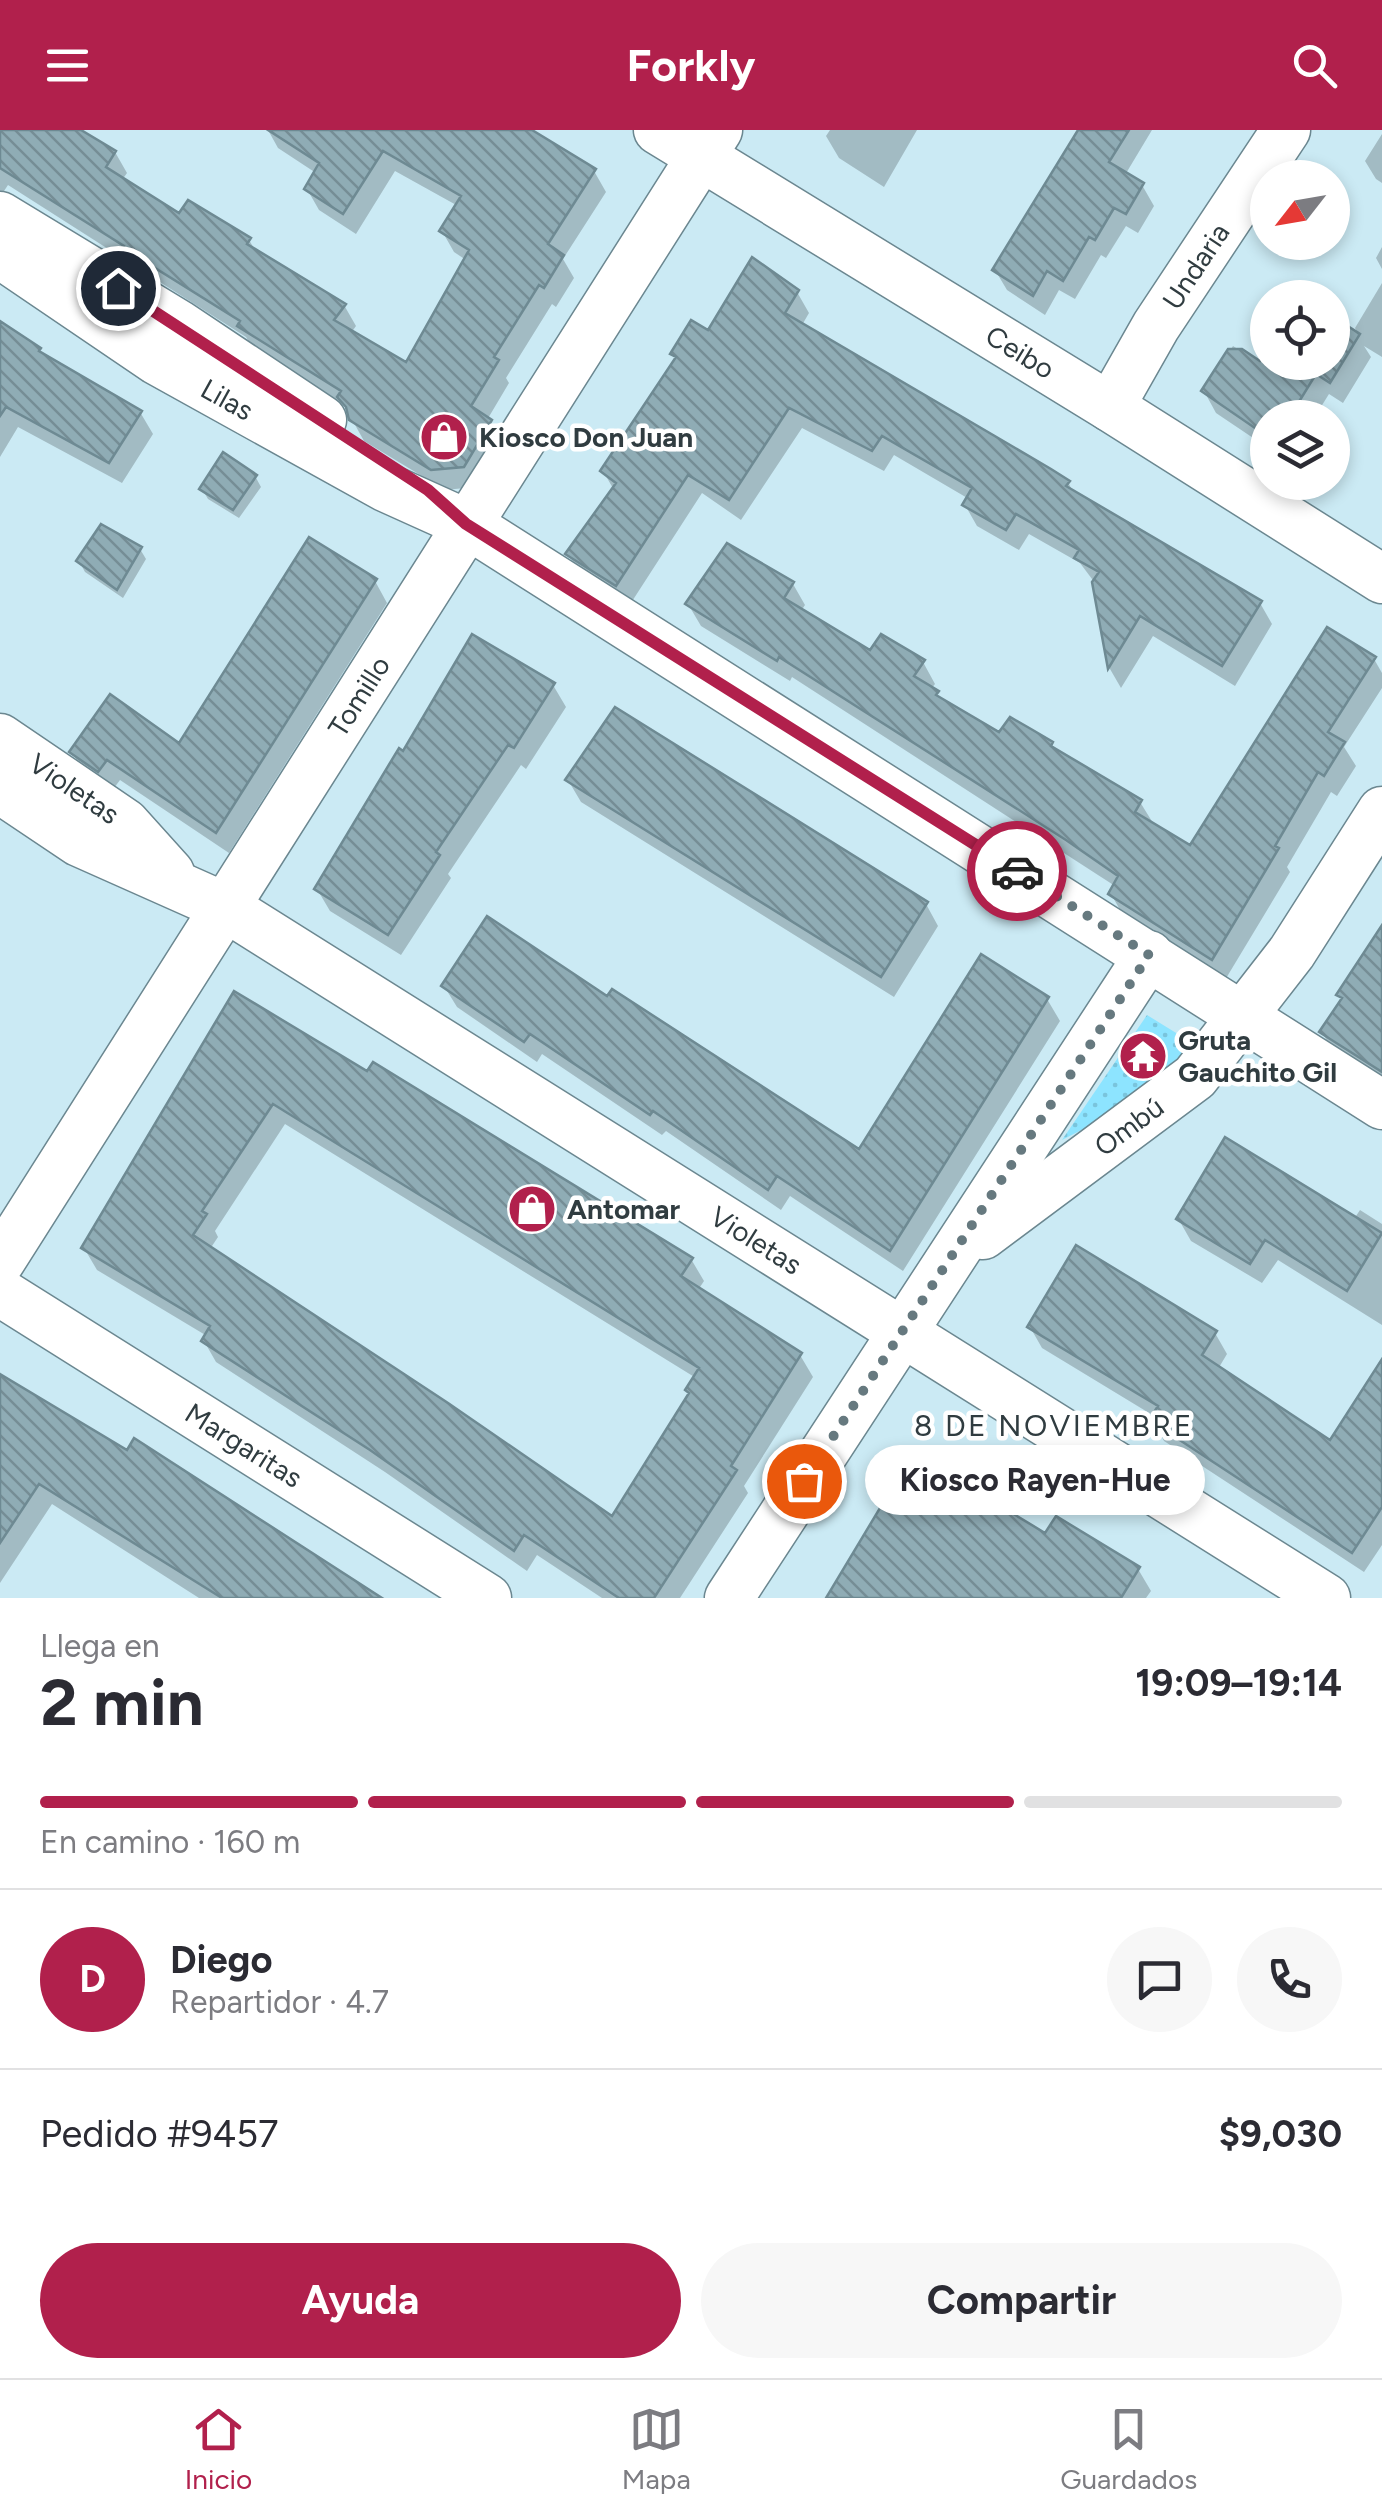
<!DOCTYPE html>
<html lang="es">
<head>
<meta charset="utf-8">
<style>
	body { margin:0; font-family:Figtree,sans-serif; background:#f7f7f7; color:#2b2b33; height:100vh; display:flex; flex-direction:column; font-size:38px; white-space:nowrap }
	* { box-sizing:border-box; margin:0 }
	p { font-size:32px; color:#7c7c81 }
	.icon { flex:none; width:55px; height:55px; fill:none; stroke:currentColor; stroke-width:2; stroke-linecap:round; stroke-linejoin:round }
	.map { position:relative; height:1468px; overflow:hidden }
	.details { display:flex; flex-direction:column; background:#fff; flex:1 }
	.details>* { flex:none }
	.needle { width:65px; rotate:239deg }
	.buttons { position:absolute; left:1250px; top:30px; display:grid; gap:20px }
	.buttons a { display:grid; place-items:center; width:100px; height:100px; border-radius:50%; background:#fff; box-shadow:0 5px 15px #0003; font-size:50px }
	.pin { position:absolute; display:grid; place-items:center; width:85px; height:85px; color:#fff; margin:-42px; border:5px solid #fff; border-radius:50%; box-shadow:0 2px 10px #0007 }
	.courier { position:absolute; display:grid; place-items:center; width:100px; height:100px; margin:-50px; border:8px solid #b1204c; border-radius:50%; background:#fff; color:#222; box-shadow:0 2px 12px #0007 }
	.bubble { position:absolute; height:70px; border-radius:35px; background:#fff; box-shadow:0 5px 15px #0003; font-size:32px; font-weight:700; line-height:70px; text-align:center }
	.headline em { font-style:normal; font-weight:700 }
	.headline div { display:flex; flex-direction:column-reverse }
	.headline { display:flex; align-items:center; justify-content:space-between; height:170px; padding:0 40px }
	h1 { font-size:65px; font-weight:700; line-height:75px }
	.bar { display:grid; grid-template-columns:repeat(4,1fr); gap:15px 10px; align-content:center; height:120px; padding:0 40px }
	.bar i { height:12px; border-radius:8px; background:#e1e1e2 }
	.bar .active { background:#b1204c }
	.bar p { grid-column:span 4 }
	.line { display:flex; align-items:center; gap:25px; padding:0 40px; border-top:2px solid #e1e1e2 }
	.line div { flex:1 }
	.round { display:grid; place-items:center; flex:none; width:105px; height:105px; border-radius:52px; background:#f7f7f7 }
	.button { display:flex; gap:20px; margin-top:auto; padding:20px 40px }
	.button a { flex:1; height:115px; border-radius:60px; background:#b1204c; color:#fff; font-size:40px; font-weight:700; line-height:115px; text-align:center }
	.button a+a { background:#f7f7f7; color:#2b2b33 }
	header { display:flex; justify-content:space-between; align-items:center; height:130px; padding:0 40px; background:#b1204c; color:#fff; font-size:45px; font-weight:700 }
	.tabs { display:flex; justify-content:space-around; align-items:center; height:140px; border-top:2px solid #e1e1e2; background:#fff; font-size:28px; color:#7c7c81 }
	.tabs a { display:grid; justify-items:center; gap:5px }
	.tabs .active { color:#b1204c }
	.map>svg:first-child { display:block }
	.park { fill:url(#park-dots) }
	.shadow { fill:#0003; fill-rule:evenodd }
	.building { fill:url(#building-back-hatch); stroke:#6e8a93; stroke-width:2.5; fill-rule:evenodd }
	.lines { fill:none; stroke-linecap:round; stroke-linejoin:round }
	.street-casing { stroke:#6b8790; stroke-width:51 }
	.street { stroke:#fff; stroke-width:48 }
	.done { stroke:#66797f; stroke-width:10; stroke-dasharray:0 18 }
	.route { stroke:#b1204c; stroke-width:12 }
	.labels { text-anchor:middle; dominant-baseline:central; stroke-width:9; stroke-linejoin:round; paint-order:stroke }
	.street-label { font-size:28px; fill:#303c40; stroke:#fff }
	.poi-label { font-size:28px; font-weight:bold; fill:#303c40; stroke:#fff; text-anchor:start }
	.neighbourhood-label { font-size:30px; letter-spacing:2.5px; fill:#303c40; stroke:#fff }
</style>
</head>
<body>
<header><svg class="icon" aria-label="menu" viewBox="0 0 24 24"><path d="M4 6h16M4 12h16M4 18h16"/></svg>Forkly<svg class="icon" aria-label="search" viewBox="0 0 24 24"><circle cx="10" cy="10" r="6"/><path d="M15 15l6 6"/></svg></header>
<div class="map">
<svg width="1382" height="1468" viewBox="0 0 1382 1468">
	<defs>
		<pattern id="park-dots" width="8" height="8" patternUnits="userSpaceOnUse" patternTransform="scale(2.5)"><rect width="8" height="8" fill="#8de4ff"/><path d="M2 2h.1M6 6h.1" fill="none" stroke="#7ac4dc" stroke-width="1.8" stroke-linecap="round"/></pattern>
		<pattern id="building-back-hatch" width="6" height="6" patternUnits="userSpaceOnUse" patternTransform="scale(2.5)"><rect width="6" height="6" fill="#8facb5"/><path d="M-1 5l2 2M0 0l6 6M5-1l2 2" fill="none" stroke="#758d95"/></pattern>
	</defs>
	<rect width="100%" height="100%" fill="#cbeaf4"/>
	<path class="park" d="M1147 885 1194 914C1161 958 1111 985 1062 1010Z"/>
	<path class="shadow" d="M0 0H76L115 22 127 43 122 50 180 86 249 110 257 123 344 175 356 196 351 203 407 235 466 130 454 122 442 101 458 76 395 41 356 104 319 80 307 59 316 43 278 18 268 0H527L594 41 606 62 563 129 574 148 556 177 552 174 506 248 509 253 487 290 502 313 475 357 445 360 364 311 344 275 252 217 246 207 8 55 0 67Z
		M830 0H917L884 57 839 28 826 6Z
		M1081 0H1152L1125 45 1142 55 1154 76 1138 103 1126 96 1106 128 1101 125 1075 169 1059 160 1045 185 1007 160 995 140Z
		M1382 4V53L1376 49 1365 31Z
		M1382 117V139L1376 128Z
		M1382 153V227L1364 216 1371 227 1343 273 1329 264 1314 288H1268V318L1216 283 1204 261 1233 216 1261 234 1332 232V189L1359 206 1355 198Z
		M797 162 809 183 802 195 1068 352 1074 364 1260 473 1272 494 1235 556 1153 506 1121 558 1110 539 1095 453 1080 433 1029 404 1019 420 977 396 965 375 969 369 894 325 884 341 802 298 741 390 702 363 629 476 581 445 568 424 614 360 603 341 677 230 673 224Z
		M0 195 39 220 42 225 140 282 153 304 122 353 18 297 0 327Z
		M255 346 261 357 239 388 208 369 202 359Z
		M140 419 146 429 123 468 85 442 79 431Z
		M375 451 387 473 229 723 120 650 111 662 85 644 72 622 179 617Z
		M793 454 805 475 801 481 871 523 923 532 935 554 931 559 942 572 1000 606 1052 614 1056 621 1140 672 1153 693 1191 719 1374 529 1382 543V558L1344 617 1356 636 1337 666 1331 662 1287 737 1290 742 1225 850 1123 785 1111 764 1115 756 792 547 790 551 701 496 688 474Z
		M553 555 566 577 526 639 521 635 448 744 451 748 401 825 330 781 317 759 404 624Z
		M568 650 926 774 938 796 894 867 581 672Z
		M1382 800V963L1342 938 1322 902 1343 871 1339 865Z
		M444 856 608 870 860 1022 1047 869 1060 891 903 1141 790 1066 781 1080 666 1001 662 1005 542 924 537 932 457 877Z
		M235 864 691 1129 704 1151 698 1160 800 1225 813 1247 744 1356 748 1363 680 1468H602L537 1425 527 1441 385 1342 216 1232 204 1211 207 1206 97 1140 84 1118ZM285 994 696 1248 691 1265 613 1389 210 1119 218 1107 215 1101Z
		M1360 1080 1382 1094V1195L1278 1130 1262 1153 1191 1111 1179 1090 1354 1089Z
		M1030 1197 1215 1203 1227 1224 1218 1239 1331 1314 1382 1233V1415L1364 1442 1164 1311 1152 1290 1154 1286 1042 1218Z
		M0 1247 377 1468H199L52 1374 0 1453Z
		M1046 1407 1138 1439 1151 1461 1146 1468H828Z"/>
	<path class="building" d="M0 0H81L116 21 106 37 179 83 188 70 251 108 247 114 346 174 334 190 406 232 469 120 439 101 461 66 383 21 343 84 304 59 319 33 268 0H532L596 39 548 114 564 125 544 158 539 155 494 227 499 230 471 276 492 290 464 337 431 340 349 290 346 277 337 267 341 261 237 196 240 191 123 118 124 116 0 38Z
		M1078 0H1129L1109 32 1144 53 1126 84 1114 78 1095 110 1089 107 1063 151 1047 141 1033 166 992 140Z
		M752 127 799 160 785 183 1051 339 1070 351 1066 356 1262 471 1222 536 1140 486 1108 539 1092 452 1099 442 1074 428 1079 420 1016 384 1006 400 962 375 972 358 882 306 872 321 789 278 729 370 688 345 616 456 565 424 616 353 600 341 676 227 670 224 691 190 708 200Z
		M1332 186 1360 204 1330 253 1316 244 1289 288H1268V307L1201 261 1228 219H1242L1260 231 1268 219V232H1332Z
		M0 191 41 218 39 221 142 281 109 333 6 277 0 286Z
		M223 322 257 345 233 380 199 359Z
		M101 394 142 417 117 460 76 431Z
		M309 407 377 449 216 703 107 630 98 642 69 622 110 564 179 613Z
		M727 413 794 452 784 468 870 520 881 504 925 530 914 546 939 561 936 565 999 602 1010 587 1031 599 1053 612 1051 616 1142 670 1135 682 1190 715 1327 497 1376 527 1328 602 1345 612 1324 646 1318 642 1275 716 1279 718 1212 830 1108 764 1118 746 1066 710 779 527 777 531 685 474Z
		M472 504 555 553 514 618 508 615 436 722 440 725 388 805 314 759 399 618 403 621Z
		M615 577 928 772 881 847 565 650Z
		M487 786 607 866 612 859 859 1019 981 824 1049 867 890 1121 777 1046 768 1060 653 981 650 985 530 904 524 912 441 856Z
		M1382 795V942L1319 902 1342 868 1336 865Z
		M234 861 367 941 373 932 693 1128 681 1146 802 1223 731 1336 737 1340 654 1468H619L524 1405 514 1421 370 1320 201 1211 210 1196 81 1118ZM273 974 699 1238 685 1260 689 1263 612 1386 448 1273 193 1105 207 1084 202 1081Z
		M1225 1007 1382 1103 1347 1161 1265 1110 1250 1134 1176 1089Z
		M1076 1115 1217 1201 1202 1225 1330 1310 1382 1229V1377L1352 1423 1149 1290 1158 1276 1027 1197Z
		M0 1244 127 1320 134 1308 382 1468H222L39 1354 0 1413Z
		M913 1323 1045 1403 1056 1386 1140 1437 1121 1468H826Z"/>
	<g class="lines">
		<g class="street-casing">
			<g id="street">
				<path id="s1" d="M658 0 1110 277 1382 449"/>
				<path d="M0 86 178 194 322 290"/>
				<path id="s2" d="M0 124 156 230 385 357 467 394 1382 975"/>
				<path id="s3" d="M1110 277 1156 196 1286 0"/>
				<path id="s4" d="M0 608 125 693 170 743"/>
				<path id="s5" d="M0 659 79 712 225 777 1326 1468"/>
				<path id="s6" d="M983 1105 1195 947 1292 822 1382 681"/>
				<path id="s7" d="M0 1132 718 0"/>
				<path id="s8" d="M0 1162 487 1468"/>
				<path d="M729 1468 1149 825"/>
			</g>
		</g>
		<use href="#street" class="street"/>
	</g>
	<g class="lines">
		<path class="done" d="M804 1351 1149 825 1017 741"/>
		<path class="route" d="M118 158 428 360 466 394 1017 741"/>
	</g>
	<defs>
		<g id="shop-disc" transform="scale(2.5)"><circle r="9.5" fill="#b1204c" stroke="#fff"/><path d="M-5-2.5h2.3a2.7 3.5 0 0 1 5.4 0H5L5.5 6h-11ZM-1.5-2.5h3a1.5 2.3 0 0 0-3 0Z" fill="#fff"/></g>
		<g id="temple-disc" transform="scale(2.5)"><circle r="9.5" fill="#b1204c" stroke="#fff"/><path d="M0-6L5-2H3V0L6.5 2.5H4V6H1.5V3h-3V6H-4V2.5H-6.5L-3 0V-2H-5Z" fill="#fff"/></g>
	</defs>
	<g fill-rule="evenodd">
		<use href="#shop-disc" x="444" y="307"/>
		<use href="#temple-disc" x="1143" y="926"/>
		<use href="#shop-disc" x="532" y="1079"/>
	</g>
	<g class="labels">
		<g class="street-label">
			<text stroke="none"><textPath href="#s3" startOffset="165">Undaria</textPath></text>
			<text stroke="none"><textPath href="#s1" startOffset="425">Ceibo</textPath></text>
			<text stroke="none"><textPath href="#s2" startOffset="270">Lilas</textPath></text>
			<text stroke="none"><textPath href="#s7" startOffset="670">Tomillo</textPath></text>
			<text stroke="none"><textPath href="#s4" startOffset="90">Violetas</textPath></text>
			<text stroke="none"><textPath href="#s6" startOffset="182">Ombú</textPath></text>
			<text stroke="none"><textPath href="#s5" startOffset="882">Violetas</textPath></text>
			<text stroke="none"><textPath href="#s8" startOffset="288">Margaritas</textPath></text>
		</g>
		<g class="poi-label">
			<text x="479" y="307">Kiosco Don Juan</text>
			<text x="1178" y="910">Gruta<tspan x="1178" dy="32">Gauchito Gil</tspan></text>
			<text x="567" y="1079">Antomar</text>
		</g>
		<g class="neighbourhood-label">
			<text x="1054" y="1295">8 DE NOVIEMBRE</text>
		</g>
	</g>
</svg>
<div class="buttons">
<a><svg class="needle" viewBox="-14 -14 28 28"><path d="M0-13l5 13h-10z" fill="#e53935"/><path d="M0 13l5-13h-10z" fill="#7c7c81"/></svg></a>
<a><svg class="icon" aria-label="locate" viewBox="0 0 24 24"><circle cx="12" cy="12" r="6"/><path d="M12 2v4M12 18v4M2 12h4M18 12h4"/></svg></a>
<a><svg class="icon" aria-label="layers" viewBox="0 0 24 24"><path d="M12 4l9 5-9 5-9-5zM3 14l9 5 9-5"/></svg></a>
</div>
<div class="pin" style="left:804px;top:1351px;background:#ea580c"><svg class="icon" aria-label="bag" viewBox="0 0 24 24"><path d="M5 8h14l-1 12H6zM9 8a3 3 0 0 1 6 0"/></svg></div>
<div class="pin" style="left:118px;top:158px;background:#1f2937"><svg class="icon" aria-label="home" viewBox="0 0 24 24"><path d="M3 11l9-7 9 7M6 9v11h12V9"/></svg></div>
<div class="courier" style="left:1017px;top:741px"><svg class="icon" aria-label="car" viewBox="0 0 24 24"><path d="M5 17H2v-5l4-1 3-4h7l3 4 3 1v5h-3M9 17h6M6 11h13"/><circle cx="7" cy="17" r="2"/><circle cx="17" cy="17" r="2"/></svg></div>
<div class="bubble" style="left:865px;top:1315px;width:340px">Kiosco Rayen-Hue</div>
</div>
<section class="details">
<div class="headline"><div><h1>2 min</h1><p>Llega en</p></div><em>19:09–19:14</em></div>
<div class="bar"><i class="active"></i><i class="active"></i><i class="active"></i><i></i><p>En camino · 160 m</p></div>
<div class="line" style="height:180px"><b class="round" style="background:#b1204c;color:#fff">D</b><div><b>Diego</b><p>Repartidor · 4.7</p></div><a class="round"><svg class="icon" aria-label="chat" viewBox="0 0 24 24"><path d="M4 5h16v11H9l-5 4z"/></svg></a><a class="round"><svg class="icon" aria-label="phone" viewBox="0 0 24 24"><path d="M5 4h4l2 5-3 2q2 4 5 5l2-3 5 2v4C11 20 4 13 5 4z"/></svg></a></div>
<div class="line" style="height:130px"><div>Pedido #9457</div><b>$9,030</b></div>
<div class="button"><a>Ayuda</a><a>Compartir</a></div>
</section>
<nav class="tabs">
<a class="active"><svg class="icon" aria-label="home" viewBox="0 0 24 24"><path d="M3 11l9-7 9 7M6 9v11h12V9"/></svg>Inicio</a>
<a><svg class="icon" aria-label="map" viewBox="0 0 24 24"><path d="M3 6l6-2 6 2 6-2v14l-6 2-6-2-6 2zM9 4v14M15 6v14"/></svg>Mapa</a>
<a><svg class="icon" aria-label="saved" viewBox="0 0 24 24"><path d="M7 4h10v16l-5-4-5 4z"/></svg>Guardados</a>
</nav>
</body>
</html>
